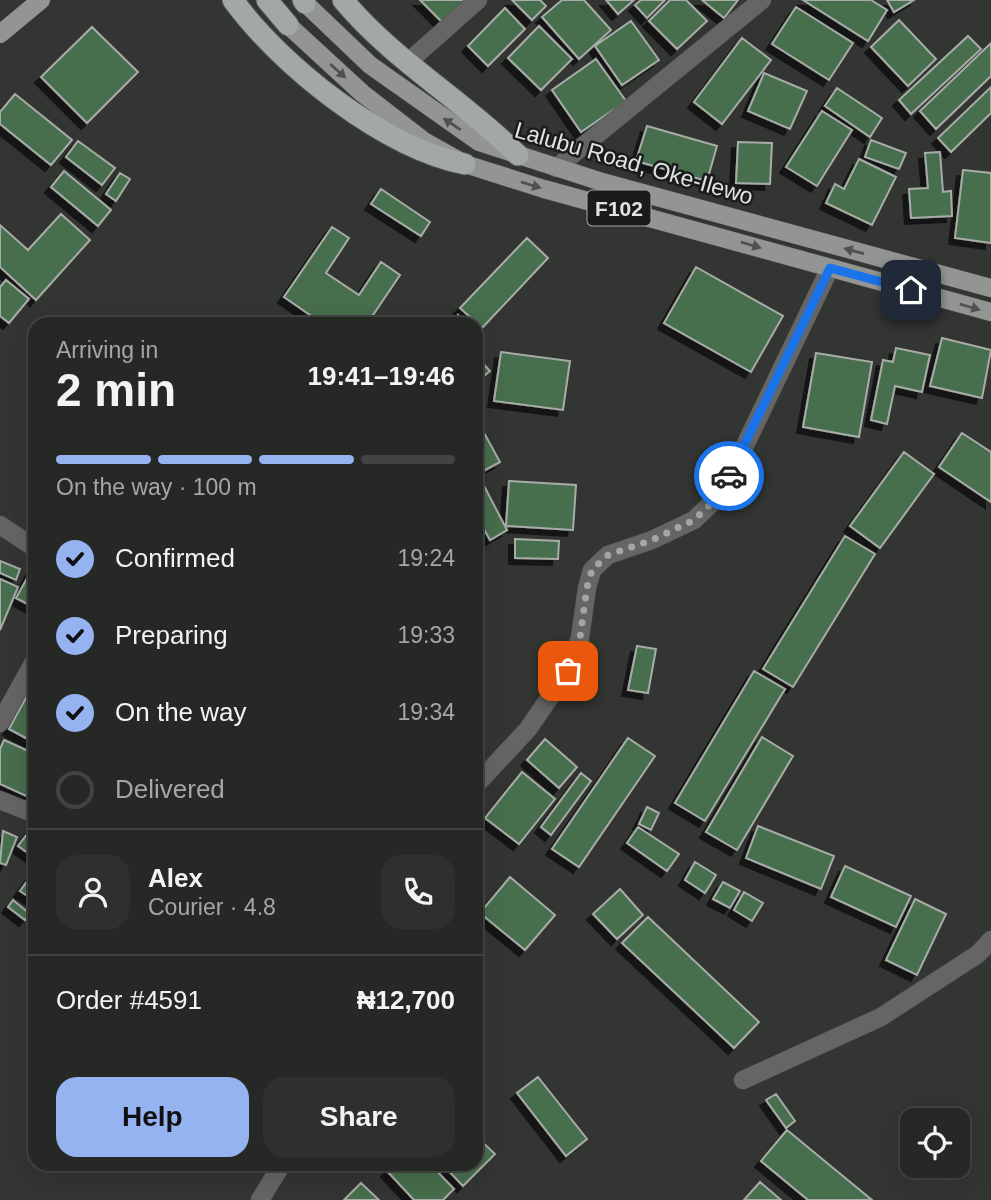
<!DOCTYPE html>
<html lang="en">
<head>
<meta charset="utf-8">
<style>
	body { margin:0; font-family:Arial,sans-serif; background:#2e302e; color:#f1f3f6; height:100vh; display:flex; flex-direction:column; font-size:26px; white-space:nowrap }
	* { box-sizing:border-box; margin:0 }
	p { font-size:23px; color:#a4a6a7 }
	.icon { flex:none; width:38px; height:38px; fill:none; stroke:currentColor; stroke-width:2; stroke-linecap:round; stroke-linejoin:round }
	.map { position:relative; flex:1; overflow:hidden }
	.side { position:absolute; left:28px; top:317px; width:455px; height:854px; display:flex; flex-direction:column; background:#262826; border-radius:21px; box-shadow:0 7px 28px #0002,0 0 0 2px #424443 }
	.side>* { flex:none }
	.tools { position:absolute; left:900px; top:1108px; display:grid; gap:14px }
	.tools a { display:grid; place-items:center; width:70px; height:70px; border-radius:14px; background:#262826; box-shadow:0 7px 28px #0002,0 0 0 2px #424443; font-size:35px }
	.pin { position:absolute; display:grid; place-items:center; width:60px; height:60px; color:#fff; margin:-30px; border-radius:14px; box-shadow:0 4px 10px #0006 }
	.courier { position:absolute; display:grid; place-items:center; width:70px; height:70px; margin:-35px; border:5px solid #1a73e8; border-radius:50%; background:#fff; color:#222; box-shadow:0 2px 9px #0007 }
	.overview em { font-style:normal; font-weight:800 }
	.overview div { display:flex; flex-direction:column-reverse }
	.overview { display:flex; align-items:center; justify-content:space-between; height:119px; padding:0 28px }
	h1 { font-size:46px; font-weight:800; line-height:52px }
	.bar { display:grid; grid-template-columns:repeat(4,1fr); gap:10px 7px; align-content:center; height:84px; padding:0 28px }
	.bar i { height:9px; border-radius:5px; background:#424443 }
	.bar .active { background:#95b2f1 }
	.bar p { grid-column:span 4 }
	.line { display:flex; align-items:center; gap:18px; padding:0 28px; border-top:2px solid #424443 }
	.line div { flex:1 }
	.round { display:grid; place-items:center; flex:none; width:74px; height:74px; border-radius:21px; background:#2e302e }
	ol { padding:0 28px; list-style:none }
	li { display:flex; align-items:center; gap:21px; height:77px }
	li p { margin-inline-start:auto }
	li .icon { padding:7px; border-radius:50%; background:#95b2f1; color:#111; stroke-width:4 }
	li:last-child { color:#a4a6a7 }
	li i { width:38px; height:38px; border:4px solid #424443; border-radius:50% }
	.action { display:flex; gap:14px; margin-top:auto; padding:14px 28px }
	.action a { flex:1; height:80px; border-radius:21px; background:#95b2f1; color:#111; font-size:28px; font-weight:800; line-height:80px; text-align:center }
	.action a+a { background:#2e302e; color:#f1f3f6 }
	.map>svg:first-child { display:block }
	.building { fill:#466e4d; stroke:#a8aca8; stroke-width:2; filter:url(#shadow) }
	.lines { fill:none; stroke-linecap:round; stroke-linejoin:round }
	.minor-casing { stroke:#4e514e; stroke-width:19 }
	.major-casing { stroke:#4e514e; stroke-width:19 }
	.highway-casing { stroke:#4e514e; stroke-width:23 }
	.minor { stroke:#646564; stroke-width:18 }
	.major { stroke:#929592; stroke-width:18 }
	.highway { stroke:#a4a8a5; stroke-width:21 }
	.oneway { fill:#505251 }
	.done { stroke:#a4a6a4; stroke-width:7; stroke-dasharray:0 12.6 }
	.route { stroke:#1a73e8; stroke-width:9 }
	.labels { text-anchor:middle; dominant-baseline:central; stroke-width:5; stroke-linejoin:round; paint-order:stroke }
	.shield { fill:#1a1c1b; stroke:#a5a7a6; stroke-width:2 }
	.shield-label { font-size:21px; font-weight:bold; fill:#e1e3e1 }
	.street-label { font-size:23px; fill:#e1e3e1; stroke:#1a1c1b }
</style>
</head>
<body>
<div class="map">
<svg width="991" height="1200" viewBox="0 0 991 1200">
	<defs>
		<filter id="shadow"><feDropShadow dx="-6" dy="6" stdDeviation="0" flood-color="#0009"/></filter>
	</defs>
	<rect width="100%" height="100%" fill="#323532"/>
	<path class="building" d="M420 0H466L443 23Z
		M512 0H540L546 6 532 20Z
		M562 0H584L611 30 579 59 542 17Z
		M606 0H634L618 14Z
		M641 0H665L647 18 635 5Z
		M670 0H686L707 21 677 49 649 21Z
		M702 0H738L724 18Z
		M803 0H871L887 10 868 41Z
		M887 0H914L894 12Z
		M796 7 853 43 829 80 772 44Z
		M505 8 525 29 488 66 468 46Z
		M899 20 936 59 908 86 871 47Z
		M631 21 659 60 622 85 595 46Z
		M539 26 572 59 541 90 508 58Z
		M92 27 138 72 87 123 41 77Z
		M968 36 981 49 911 114 899 100Z
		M742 38 771 60 722 124 694 102Z
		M991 43V76L936 129 920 111Z
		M596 59 626 101 581 132 552 90Z
		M764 73 807 91 790 129 748 111Z
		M991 87V113L951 152 938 138Z
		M837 88 882 118 870 137 825 106Z
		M15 94 72 140 51 165 0 124V112Z
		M822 111 852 130 817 186 786 167Z
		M647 126 717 146 707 181 636 161Z
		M871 140 906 153 899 169 865 157Z
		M78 141 115 168 102 185 66 157Z
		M738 142 772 143 770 184 736 183Z
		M940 152 943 192 951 191 952 216 911 218 909 189 928 188 925 153Z
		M859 159 896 177 872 225 826 203 835 184 844 189Z
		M963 170 991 173V243L955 238Z
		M64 171 111 210 98 226 51 187Z
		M120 173 130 179 116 201 106 194Z
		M381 189 430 222 421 236 371 204Z
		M61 214 90 240 36 300 0 267V225L28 250Z
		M332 227 349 238 326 273 359 295 381 262 400 275 367 324H323L284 297Z
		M527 238 548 258 482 328 460 308Z
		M696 267 783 316 751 372 664 323Z
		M6 280 29 299 9 323 0 316V287Z
		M458 315 467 324H450Z
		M942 338 991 350 982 398 930 386Z
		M896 348 930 355 922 392 895 386 887 424 871 420 883 360 893 362Z
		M501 352 570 361 563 410 494 401Z
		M816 353 872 362 859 437 803 427Z
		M476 356 490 371 476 383Z
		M476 418 500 462 476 475Z
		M962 433 991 452V502L939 467Z
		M904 452 934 474 880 548 850 526Z
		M481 480 507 530 490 540 476 515V483Z
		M509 481 576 485 573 530 506 526Z
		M845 536 875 554 793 687 763 669Z
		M515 539 559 541 558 559 515 558Z
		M0 561 20 569 16 580 0 573Z
		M35 564V608L16 598Z
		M0 579 18 587 0 630Z
		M637 646 656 649 648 693 628 690Z
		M754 671 785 689 705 821 675 803Z
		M35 681V743L9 729Z
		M762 737 793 756 737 850 706 832Z
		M628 738 655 756 579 867 552 849Z
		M545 739 577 767 559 788 527 760Z
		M4 740 35 754V800L0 784V749Z
		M522 772 555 799 519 844 485 818Z
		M581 773 591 781 551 835 541 827Z
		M647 807 659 813 651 830 639 824Z
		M34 825 35 826V858L18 846Z
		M758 826 834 856 821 889 746 858Z
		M638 827 679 854 667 871 627 843Z
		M3 831 17 837 6 865 0 863Z
		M695 862 716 875 705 893 685 880Z
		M845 866 911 896 896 927 831 897Z
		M33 873 35 875V901L20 891Z
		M510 877 555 915 525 950 480 913Z
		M723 882 740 891 730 908 713 899Z
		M620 889 643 915 617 939 593 914Z
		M744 892 763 903 752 921 734 910Z
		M915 899 946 914 917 975 886 960Z
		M13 900 30 914 25 920 8 907Z
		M648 917 759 1022 734 1048 622 943Z
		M538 1077 587 1139 566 1156 517 1093Z
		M776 1094 795 1121 786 1128 766 1100Z
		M787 1130 872 1200H808L761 1161Z
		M476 1136 495 1154 463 1186 442 1164H476Z
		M395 1164H430L454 1189 443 1200H414L387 1171Z
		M760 1182 781 1200H744Z
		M361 1183 379 1200H344Z"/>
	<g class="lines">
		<g class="minor-casing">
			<path id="minor" d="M407 63 478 0
				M556 168 762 0
				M0 525 35 548
				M0 723 35 660
				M476 785 528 729 568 671 580 638 587 588 592 570 608 555 652 540 694 520 714 501 738 460 830 268
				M0 800 35 814
				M743 1080 881 1017 978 954 991 940
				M260 1200 282 1164"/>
		</g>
		<g class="major-casing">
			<path id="major" d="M305 3 370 65 479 142 602 182 991 288
				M288 25 362 93 424 141 465 164 544 189 991 312
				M0 34 41 0"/>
		</g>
		<g class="highway-casing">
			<path id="highway" d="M233 0C281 66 384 148 465 164
				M267 0 288 25
				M303 0 305 3
				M343 0C394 61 463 100 518 155"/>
		</g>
		<use href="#minor" class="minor"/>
		<use href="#major" class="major"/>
		<use href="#highway" class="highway"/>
	</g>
	<defs><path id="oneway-solid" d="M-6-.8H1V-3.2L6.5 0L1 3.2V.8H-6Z" transform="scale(1.75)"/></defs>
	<g class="oneway">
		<use href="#oneway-solid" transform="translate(338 71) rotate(42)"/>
		<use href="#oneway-solid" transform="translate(452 124) rotate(-146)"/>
		<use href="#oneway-solid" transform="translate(531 185) rotate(17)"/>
		<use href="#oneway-solid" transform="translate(751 245) rotate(16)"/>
		<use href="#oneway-solid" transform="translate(854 251) rotate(-165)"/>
		<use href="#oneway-solid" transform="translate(970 307) rotate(16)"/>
	</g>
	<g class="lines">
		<path class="done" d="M568 671 580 638 587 587 592 570 608 555 652 540 694 520 714 501 729 476"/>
		<path class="route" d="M729 476 830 268 911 290"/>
	</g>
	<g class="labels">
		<rect class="shield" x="587.5" y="190.5" width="63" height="35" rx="5"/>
		<g class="shield-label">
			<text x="619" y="208">F102</text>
		</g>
		<g class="street-label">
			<text transform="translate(634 163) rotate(16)">Lalubu Road, Oke-Ilewo</text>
		</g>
	</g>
</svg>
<div class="tools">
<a><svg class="icon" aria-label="locate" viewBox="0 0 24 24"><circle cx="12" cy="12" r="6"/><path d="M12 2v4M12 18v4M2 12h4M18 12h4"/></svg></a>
</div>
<div class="pin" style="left:568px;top:671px;background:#ea580c"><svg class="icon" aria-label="bag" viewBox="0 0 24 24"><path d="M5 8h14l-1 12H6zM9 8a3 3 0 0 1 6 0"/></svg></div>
<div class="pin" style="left:911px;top:290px;background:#1f2937"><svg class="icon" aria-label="home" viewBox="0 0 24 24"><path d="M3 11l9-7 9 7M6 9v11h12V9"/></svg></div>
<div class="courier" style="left:729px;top:476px"><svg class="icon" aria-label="car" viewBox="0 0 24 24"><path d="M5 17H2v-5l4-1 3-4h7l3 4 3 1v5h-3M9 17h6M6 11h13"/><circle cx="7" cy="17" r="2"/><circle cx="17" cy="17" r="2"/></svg></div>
<section class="side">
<div class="overview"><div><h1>2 min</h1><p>Arriving in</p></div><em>19:41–19:46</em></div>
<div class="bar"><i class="active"></i><i class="active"></i><i class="active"></i><i></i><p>On the way · 100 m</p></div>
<ol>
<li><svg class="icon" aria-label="check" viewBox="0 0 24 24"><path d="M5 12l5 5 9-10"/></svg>Confirmed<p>19:24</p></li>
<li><svg class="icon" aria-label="check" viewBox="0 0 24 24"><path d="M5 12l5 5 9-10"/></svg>Preparing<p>19:33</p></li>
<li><svg class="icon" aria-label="check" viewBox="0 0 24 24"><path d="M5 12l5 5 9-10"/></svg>On the way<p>19:34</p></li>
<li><i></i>Delivered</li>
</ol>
<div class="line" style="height:126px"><a class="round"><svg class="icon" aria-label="person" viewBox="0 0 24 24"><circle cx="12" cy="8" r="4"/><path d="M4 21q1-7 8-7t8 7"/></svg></a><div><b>Alex</b><p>Courier · 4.8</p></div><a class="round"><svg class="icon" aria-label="phone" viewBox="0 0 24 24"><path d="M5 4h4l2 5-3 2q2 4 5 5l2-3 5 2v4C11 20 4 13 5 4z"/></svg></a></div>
<div class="line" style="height:91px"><div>Order #4591</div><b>₦12,700</b></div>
<div class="action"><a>Help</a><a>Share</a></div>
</section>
</div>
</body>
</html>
